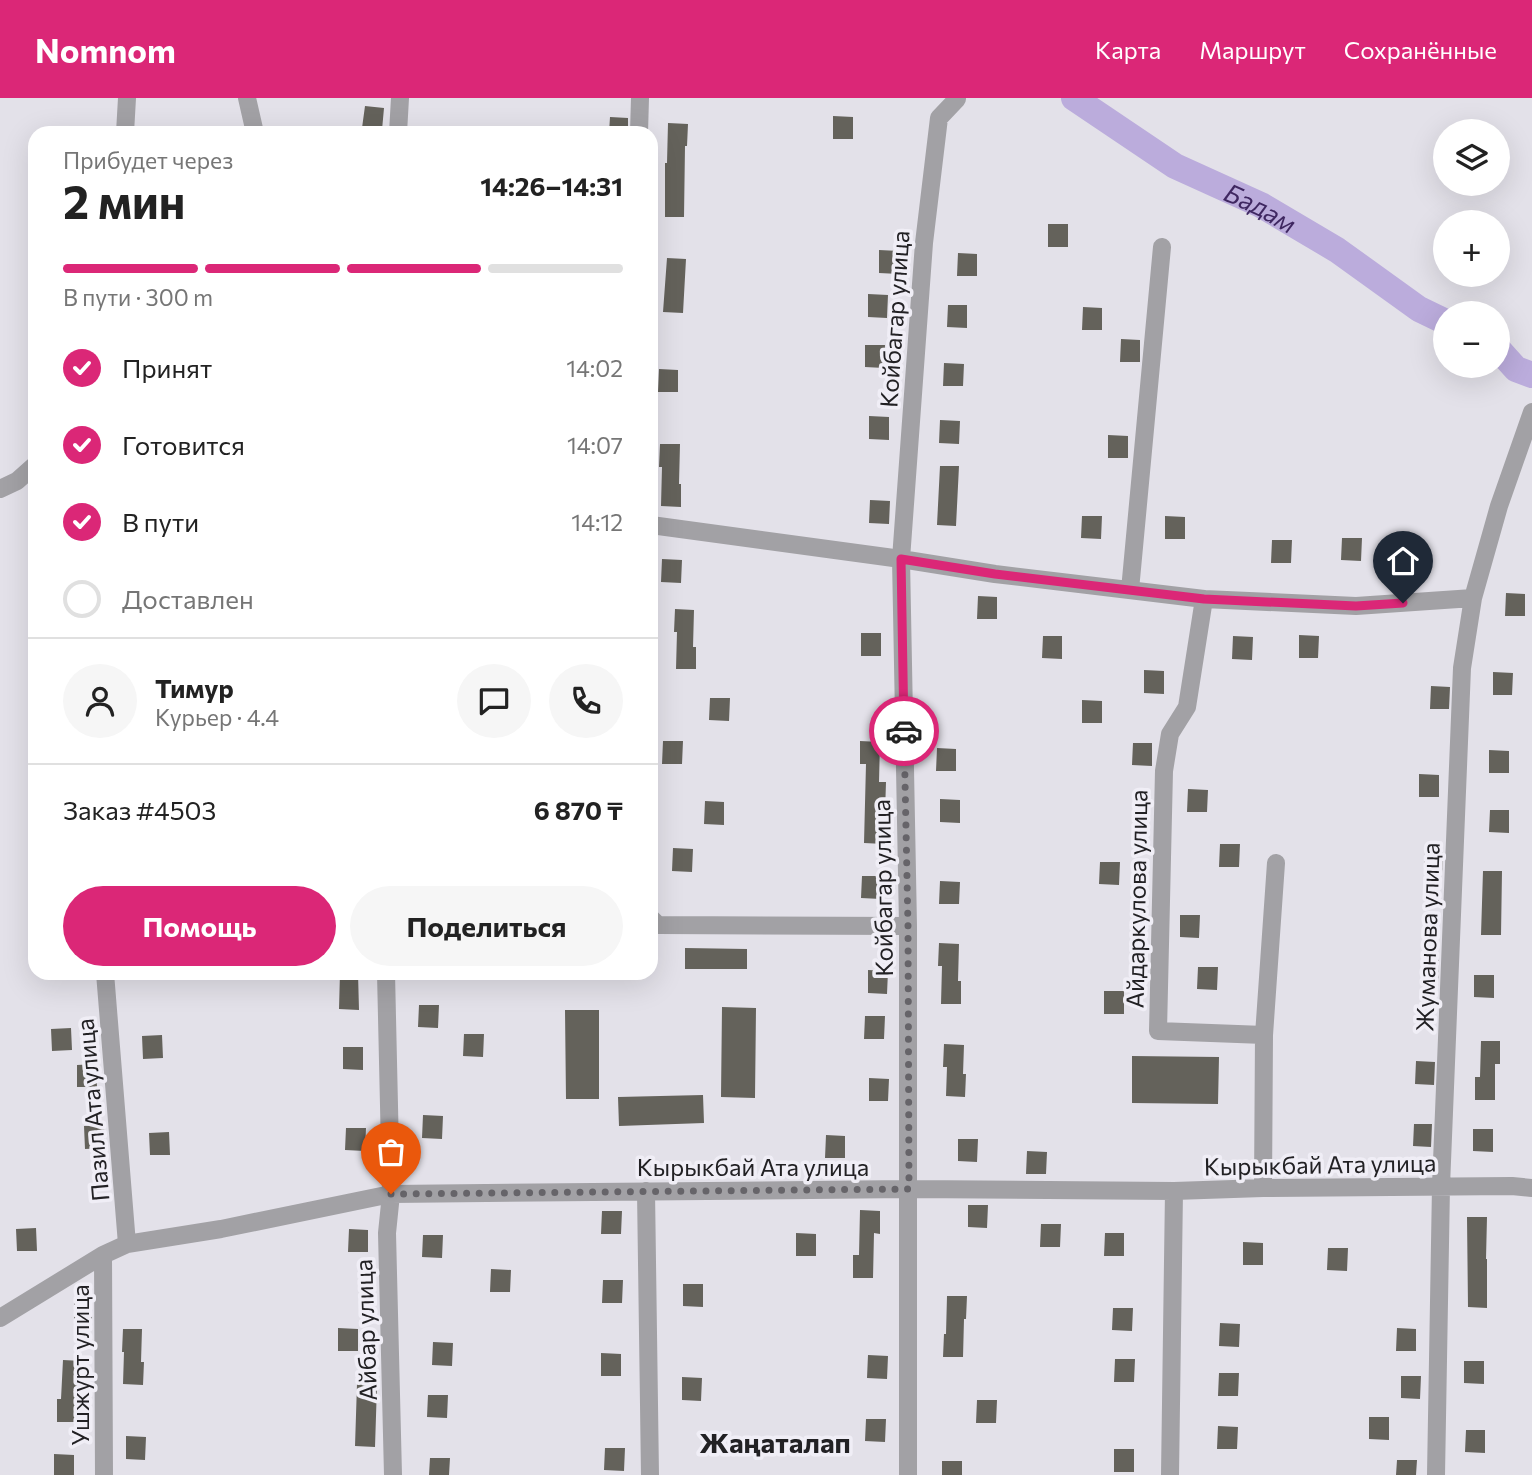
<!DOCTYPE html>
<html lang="ru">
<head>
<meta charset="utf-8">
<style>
	body { margin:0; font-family:Commissioner,sans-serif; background:#f6f6f6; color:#222; height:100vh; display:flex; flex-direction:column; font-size:26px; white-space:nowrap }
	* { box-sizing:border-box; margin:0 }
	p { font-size:23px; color:#767676 }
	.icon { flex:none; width:38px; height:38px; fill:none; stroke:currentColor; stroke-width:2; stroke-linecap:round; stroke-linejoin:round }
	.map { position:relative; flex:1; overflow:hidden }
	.details { position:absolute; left:28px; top:28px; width:630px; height:854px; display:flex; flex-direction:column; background:#fff; border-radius:21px; box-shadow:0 7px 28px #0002 }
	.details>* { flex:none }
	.controls { position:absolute; left:1433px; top:21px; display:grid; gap:14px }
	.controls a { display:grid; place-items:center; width:77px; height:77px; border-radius:50%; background:#fff; box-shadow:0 7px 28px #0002; font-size:35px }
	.pin { position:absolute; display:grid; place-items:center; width:60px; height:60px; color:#fff; margin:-72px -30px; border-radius:50% 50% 50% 0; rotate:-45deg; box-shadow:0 0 7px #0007 }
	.pin .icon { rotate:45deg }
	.courier { position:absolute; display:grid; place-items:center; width:70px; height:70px; margin:-35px; border:5px solid #db2777; border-radius:50%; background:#fff; color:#222; box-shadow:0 2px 9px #0007 }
	.overview em { font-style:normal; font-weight:700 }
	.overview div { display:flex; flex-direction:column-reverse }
	.overview { display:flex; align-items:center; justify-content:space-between; height:119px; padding:0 35px }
	h1 { font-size:46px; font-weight:700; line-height:52px }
	.bar { display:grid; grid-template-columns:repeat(4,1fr); gap:10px 7px; align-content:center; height:84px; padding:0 35px }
	.bar i { height:9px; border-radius:5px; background:#e0e0e0 }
	.bar .on { background:#db2777 }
	.bar p { grid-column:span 4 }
	.line { display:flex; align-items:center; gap:18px; padding:0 35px; border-top:2px solid #e0e0e0 }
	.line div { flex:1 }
	.round { display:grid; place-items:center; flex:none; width:74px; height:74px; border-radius:37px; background:#f6f6f6 }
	ol { padding:0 35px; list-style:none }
	li { display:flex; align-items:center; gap:21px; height:77px }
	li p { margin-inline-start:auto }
	li .icon { padding:7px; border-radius:50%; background:#db2777; color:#fff; stroke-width:4 }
	li:last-child { color:#767676 }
	li i { width:38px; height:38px; border:4px solid #e0e0e0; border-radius:50% }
	.primary-button { display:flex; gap:14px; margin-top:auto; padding:14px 35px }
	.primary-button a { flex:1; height:80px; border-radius:42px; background:#db2777; color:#fff; font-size:28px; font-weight:700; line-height:80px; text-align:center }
	.primary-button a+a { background:#f6f6f6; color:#222 }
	header { display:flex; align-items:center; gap:42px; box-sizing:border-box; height:98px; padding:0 35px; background:#db2777; color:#fff }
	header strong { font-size:33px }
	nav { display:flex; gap:38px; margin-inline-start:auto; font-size:24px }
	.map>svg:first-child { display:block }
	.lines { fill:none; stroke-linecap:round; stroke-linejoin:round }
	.river { stroke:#bbacdc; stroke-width:26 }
	.building { fill:#64625b }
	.minor { stroke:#a2a1a5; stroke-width:18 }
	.done { stroke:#666469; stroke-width:7; stroke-dasharray:0 12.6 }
	.route { stroke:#db2777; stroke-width:9 }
	.labels { text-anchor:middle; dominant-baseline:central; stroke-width:7; stroke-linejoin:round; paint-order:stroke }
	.street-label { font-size:24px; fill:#222124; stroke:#f0eef6 }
	.water-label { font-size:26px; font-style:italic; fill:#3f2761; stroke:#f0eef6 }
	.quarter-label { font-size:28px; font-weight:bold; fill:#222124; stroke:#f0eef6 }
</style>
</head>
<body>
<header>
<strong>Nomnom</strong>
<nav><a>Карта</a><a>Маршрут</a><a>Сохранённые</a></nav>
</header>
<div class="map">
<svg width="1532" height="1377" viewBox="0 0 1532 1377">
	<rect width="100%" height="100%" fill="#e3e1e9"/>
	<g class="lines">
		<g class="river">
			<path id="s1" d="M1074 0 1175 68 1261 107 1337 152 1419 211 1446 224"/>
			<path d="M1498 251 1516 271 1532 277"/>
		</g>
	</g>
	<path class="building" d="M365 8 384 10 382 32 362 30Z
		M833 18 853 19V41H833Z
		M610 19 628 20V35H609Z
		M668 25 688 26 687 48H685L684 119H665V65H667Z
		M1048 126H1068V149H1048Z
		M879 152 899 153V176L879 175Z
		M958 155 977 156V178H957Z
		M667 160 686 161 683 215 663 214Z
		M868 196 888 197 887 220 868 219Z
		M948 207H967V230L947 229Z
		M1083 209 1102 210V232H1082Z
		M1121 241 1140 242V264H1120Z
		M865 247H885L884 270 865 269Z
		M944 265 964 266 963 288H943Z
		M659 271 678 272V294H658Z
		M869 318 889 319V342L869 341Z
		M940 322 960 323 959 346 939 345Z
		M1108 337 1128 338V360H1108Z
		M660 346H680L679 386H681V409L661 408 662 369H659Z
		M940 368H959L956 428 937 427Z
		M870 402 890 403 889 426 869 425Z
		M1082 418H1102L1101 441 1081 440Z
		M1165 418 1185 419V441H1165Z
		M1342 440H1362L1361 463 1341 462Z
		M1272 442H1292L1291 465H1271Z
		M662 461 682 462 681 485 661 484Z
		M1506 495 1525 496V518H1505Z
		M978 498 997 499V521H977Z
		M675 511 694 512 693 549H696V571H676L677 534H674Z
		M861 535H881V558H861Z
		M1299 537 1319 538 1318 560H1299Z
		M1043 538H1062V561L1042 560Z
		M1233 538 1253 539 1252 562 1232 561Z
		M1144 572 1164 573V596L1144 595Z
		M1493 574 1513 575 1512 597H1493Z
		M1431 588 1450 589 1449 611H1430Z
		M710 600H730L729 623 709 622Z
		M1082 602 1102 603V625H1082Z
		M663 643H683L682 666H662Z
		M860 643 880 644 879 684H886L884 746 864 745 866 666H860Z
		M1133 645H1152V668L1132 667Z
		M937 650 956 651V673H936Z
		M1489 652 1509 653V675H1489Z
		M1419 676 1439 677V699H1419Z
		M1188 691 1208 692 1207 714H1187Z
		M940 701 960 702V725L940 724Z
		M705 703 724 704V727L704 726Z
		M1490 712H1509V735L1489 734Z
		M1220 746H1240L1239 769H1219Z
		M673 750 693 751 692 774 672 773Z
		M1425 753 1443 754 1442 776H1424Z
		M1100 764H1120L1119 787 1099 786Z
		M1483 773H1502L1501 837H1481Z
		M862 778H881V801L861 800Z
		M940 783 960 784 959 806H939Z
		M1180 817H1200L1199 840 1180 839Z
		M939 845 959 846 958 883H961V906H941L942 868H938Z
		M685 850 747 851V871H685Z
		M1422 862H1439L1438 885 1421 884Z
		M1198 869H1218L1217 892 1197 891Z
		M868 872 888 873 887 896 868 895Z
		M340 875H358L359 912 339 911Z
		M1474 877H1494V900L1474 899Z
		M1104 893H1124V916H1104Z
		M419 907H439L438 930 418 929Z
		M722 909 756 910 755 1000 721 999Z
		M565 912H599V1001H566Z
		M865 918H885L884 941H864Z
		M71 930 72 952 52 953 51 931Z
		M464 936H484L483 959 463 958Z
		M162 937 163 960 143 961 142 938Z
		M1481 943H1500V966H1495V1002H1475V979H1480Z
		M944 946 964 947 963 976H966L965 999 946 998 947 969H943Z
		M343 949H363V972L343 971Z
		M1132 958 1219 959 1218 1006 1132 1005Z
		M1416 963 1435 964 1434 987 1415 986Z
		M96 966 97 989H77V967Z
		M869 980 889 981 888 1003H869Z
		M703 997 704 1025 619 1028 618 999Z
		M423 1017 443 1018 442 1041 422 1040Z
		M1414 1026H1432L1431 1049 1413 1048Z
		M104 1027 105 1050 85 1051 84 1028Z
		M346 1030H366L365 1053 345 1052Z
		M1473 1031H1493V1054L1473 1053Z
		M169 1034 170 1057H150L149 1035Z
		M826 1037 845 1038V1060H825Z
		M958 1041H978L977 1064 958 1063Z
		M1027 1053 1047 1054 1046 1076H1026Z
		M968 1107H988L987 1130 968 1129Z
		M860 1112 880 1113V1136L874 1135 873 1180H853V1157H859Z
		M602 1113H622L621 1136H601Z
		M1467 1119H1487L1486 1161H1487V1210L1468 1209Z
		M1041 1126H1061L1060 1149H1040Z
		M36 1130 37 1153H17L16 1131Z
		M349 1131 368 1132V1154H348Z
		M796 1135 816 1136V1158H796Z
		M1105 1135H1124V1158H1104Z
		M423 1137H443L442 1160 422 1159Z
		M1243 1144 1263 1145V1167H1243Z
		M1328 1150H1348L1347 1173 1327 1172Z
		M491 1171 511 1172 510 1194H490Z
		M603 1182H623L622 1205H602Z
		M683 1186H703V1209L683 1208Z
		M947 1198H967L966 1221H964L963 1259H943L944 1236H946Z
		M74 1202H92V1225H74Z
		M1113 1210H1133L1132 1233 1112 1232Z
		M1220 1225 1240 1226 1239 1249 1219 1248Z
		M338 1230 358 1231V1253H338Z
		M1397 1230 1416 1231V1253H1396Z
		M123 1231H142L141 1264H144L143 1287 123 1286 124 1254H122Z
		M433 1244 453 1245 452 1268 432 1267Z
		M601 1255 621 1256V1278H601Z
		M868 1257 888 1258 887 1281 867 1280Z
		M1115 1261H1135L1134 1284H1114Z
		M63 1262 82 1263V1286H78L76 1324H57V1301H61Z
		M1464 1263H1484V1286L1464 1285Z
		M1219 1275H1239L1238 1298H1218Z
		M1401 1278H1421L1420 1301 1401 1300Z
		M682 1279 702 1280 701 1303 682 1302Z
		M357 1286 377 1287 375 1349 355 1348Z
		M428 1297H448L447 1320 427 1319Z
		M977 1302H997L996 1325H976Z
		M1369 1319H1389V1342L1369 1341Z
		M866 1321H886L885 1344 865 1343Z
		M1218 1328 1238 1329 1237 1351H1217Z
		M1466 1332H1485V1355L1465 1354Z
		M126 1338 146 1339 145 1362 126 1361Z
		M605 1350H625L624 1373 604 1372Z
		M1114 1351H1134V1374H1114Z
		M54 1356 74 1357V1377H54Z
		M430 1360H450L449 1377H429Z
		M1397 1362H1417L1416 1377H1396Z
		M942 1363H962V1377H942Z"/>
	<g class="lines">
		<path class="minor" d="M247 0 255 35
			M125 35 127 0
			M398 35 400 0
			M639 35 640 0
			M0 391 17 383 35 367
			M651 427 901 461 995 476 1204 501 1356 508 1473 500
			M1130 492 1162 149
			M1204 501 1187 609 1170 636 1164 673 1158 933 1264 937 1263 1090
			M651 820 658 827 908 828
			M105 875 127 1146
			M386 875 391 1096 387 1135 393 1377
			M1264 937 1276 765
			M646 1093 650 1377
			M103 1157 104 1377
			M0 1220 103 1157 127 1146 221 1131 391 1096 909 1091 1174 1093 1263 1090 1512 1088 1532 1090
			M908 1377V828L901 461 924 145 939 20 957 1
			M1170 1377 1174 1093
			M1436 1377 1441 1088 1462 570 1473 500 1499 408 1532 314"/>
	</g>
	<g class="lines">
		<path class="done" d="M391 1096 909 1091 908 828 904 633"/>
		<path class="route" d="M904 633 901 461 995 476 1204 501 1356 508 1403 505"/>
	</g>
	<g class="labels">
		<g class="street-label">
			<text transform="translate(894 221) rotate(-86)">Койбагар улица</text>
			<text transform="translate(882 790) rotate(-91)">Койбагар улица</text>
			<text transform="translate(1136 801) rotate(-89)">Айдаркулова улица</text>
			<text transform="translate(1427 839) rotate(-88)">Жуманова улица</text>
			<text transform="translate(92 1012) rotate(-95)">Пазил Ата улица</text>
			<text transform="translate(1320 1066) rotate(-1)">Кырыкбай Ата улица</text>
			<text x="753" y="1068">Кырыкбай Ата улица</text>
			<text transform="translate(365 1232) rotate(-92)">Айбар улица</text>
			<text transform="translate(79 1267) rotate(-90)">Ушжурт улица</text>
		</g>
		<g class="water-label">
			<text stroke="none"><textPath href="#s1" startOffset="217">Бадам</textPath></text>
		</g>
		<g class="quarter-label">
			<text x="775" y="1344">Жаңаталап</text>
		</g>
	</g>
</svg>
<div class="controls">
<a><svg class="icon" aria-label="layers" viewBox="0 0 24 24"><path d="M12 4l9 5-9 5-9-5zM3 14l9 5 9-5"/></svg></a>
<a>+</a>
<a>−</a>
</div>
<div class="pin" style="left:391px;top:1096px;background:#ea580c"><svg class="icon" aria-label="bag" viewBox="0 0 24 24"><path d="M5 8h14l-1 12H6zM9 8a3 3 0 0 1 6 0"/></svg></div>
<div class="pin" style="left:1403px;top:505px;background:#1f2937"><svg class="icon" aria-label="home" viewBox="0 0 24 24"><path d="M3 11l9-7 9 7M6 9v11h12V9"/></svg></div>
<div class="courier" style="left:904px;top:633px"><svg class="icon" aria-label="car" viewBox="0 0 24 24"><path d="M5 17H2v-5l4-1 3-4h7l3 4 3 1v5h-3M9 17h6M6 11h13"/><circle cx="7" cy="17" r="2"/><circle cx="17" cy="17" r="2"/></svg></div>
<section class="details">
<div class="overview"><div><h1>2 мин</h1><p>Прибудет через</p></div><em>14:26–14:31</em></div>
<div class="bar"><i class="on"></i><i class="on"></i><i class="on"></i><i></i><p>В пути · 300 m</p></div>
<ol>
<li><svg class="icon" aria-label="check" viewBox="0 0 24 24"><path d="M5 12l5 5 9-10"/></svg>Принят<p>14:02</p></li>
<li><svg class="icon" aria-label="check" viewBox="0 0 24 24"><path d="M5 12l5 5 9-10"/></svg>Готовится<p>14:07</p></li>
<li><svg class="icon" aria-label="check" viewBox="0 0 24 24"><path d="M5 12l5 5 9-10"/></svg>В пути<p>14:12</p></li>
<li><i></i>Доставлен</li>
</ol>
<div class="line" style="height:126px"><a class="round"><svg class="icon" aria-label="person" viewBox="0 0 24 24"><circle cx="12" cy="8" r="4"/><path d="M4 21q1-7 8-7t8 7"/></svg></a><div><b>Тимур</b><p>Курьер · 4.4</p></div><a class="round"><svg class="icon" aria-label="chat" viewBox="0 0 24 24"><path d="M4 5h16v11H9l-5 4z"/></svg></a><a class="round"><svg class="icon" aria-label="phone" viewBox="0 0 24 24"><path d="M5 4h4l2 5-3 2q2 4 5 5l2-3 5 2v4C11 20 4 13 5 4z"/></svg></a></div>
<div class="line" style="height:91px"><div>Заказ #4503</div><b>6 870 ₸</b></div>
<div class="primary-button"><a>Помощь</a><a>Поделиться</a></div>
</section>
</div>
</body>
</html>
